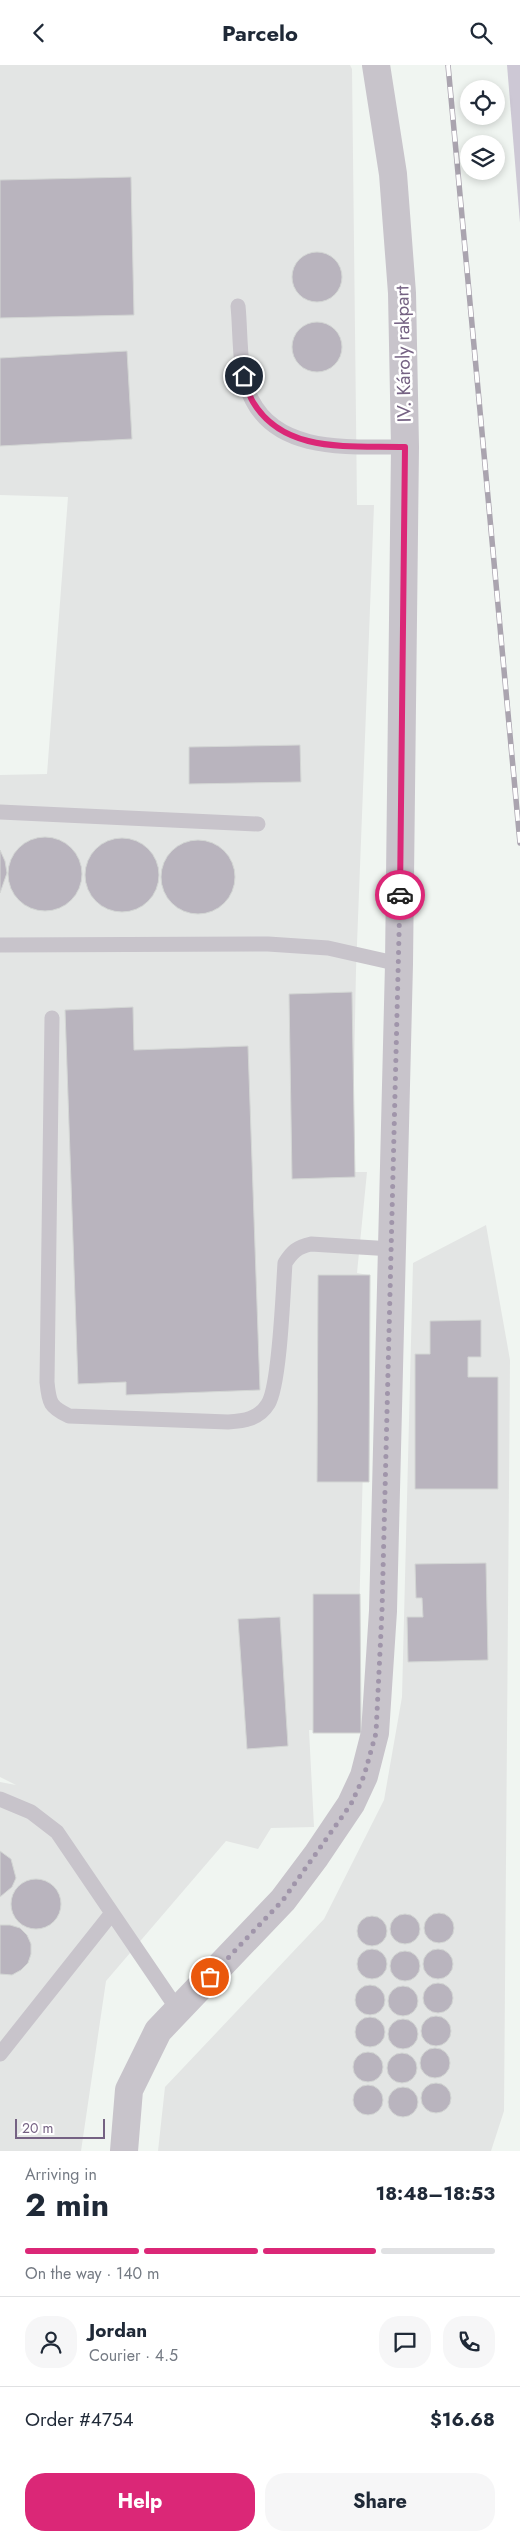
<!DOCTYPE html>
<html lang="en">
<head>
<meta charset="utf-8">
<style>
	body { margin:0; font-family:Jost,sans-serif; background:#f6f6f7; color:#1f2937; height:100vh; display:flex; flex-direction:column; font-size:19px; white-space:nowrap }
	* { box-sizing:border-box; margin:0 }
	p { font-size:16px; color:#747a83 }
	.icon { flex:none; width:28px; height:28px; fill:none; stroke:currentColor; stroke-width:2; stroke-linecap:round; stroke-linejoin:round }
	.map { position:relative; height:2086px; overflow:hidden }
	.details { display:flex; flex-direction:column; background:#fff; flex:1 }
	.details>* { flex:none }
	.fabs { position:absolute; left:460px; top:15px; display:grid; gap:10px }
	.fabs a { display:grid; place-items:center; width:45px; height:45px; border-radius:50%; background:#fff; box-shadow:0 2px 8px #0003; font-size:25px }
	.scale { position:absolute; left:15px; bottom:12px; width:90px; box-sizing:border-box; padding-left:5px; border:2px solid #756283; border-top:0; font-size:14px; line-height:18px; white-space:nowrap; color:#756283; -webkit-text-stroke:4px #fff; paint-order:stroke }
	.pin { position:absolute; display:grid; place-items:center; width:42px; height:42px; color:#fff; margin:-21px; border:2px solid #fff; border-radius:50%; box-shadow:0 1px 5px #0007 }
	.courier { position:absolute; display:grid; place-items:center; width:50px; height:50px; margin:-25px; border:4px solid #db2777; border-radius:50%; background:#fff; color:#222; box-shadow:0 1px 6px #0007 }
	.head em { font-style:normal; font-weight:700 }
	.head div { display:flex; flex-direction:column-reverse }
	.head { display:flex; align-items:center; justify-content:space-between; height:85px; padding:0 25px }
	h1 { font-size:32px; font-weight:700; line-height:38px }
	.bar { display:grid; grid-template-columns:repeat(4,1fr); gap:8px 5px; align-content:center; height:60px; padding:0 25px }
	.bar i { height:6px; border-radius:4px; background:#e0e1e3 }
	.bar .current { background:#db2777 }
	.bar p { grid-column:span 4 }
	.line { display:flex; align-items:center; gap:12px; padding:0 25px; border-top:1px solid #e0e1e3 }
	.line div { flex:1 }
	.round { display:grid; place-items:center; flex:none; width:52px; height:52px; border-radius:20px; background:#f6f6f7 }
	.button { display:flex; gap:10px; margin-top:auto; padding:10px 25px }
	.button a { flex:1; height:58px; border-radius:20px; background:#db2777; color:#fff; font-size:20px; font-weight:700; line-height:58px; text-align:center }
	.button a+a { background:#f6f6f7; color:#1f2937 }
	header { display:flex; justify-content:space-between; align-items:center; height:65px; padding:0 25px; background:#fff; font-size:22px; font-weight:700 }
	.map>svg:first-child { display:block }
	.built { fill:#e3e5e4 }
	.water { fill:#cdc8d5 }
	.building { fill:#b9b4be; stroke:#d3d6d4 }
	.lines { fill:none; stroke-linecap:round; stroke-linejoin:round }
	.lane { stroke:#c8c4cb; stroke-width:15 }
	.street { stroke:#c8c4cb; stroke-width:28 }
	.rail-casing { stroke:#aaa4af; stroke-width:5.5 }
	.rail { stroke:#fff; stroke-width:4; stroke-dasharray:11; stroke-linecap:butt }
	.done { stroke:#a095aa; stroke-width:5; stroke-dasharray:0 9 }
	.route { stroke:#db2777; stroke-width:6 }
	.labels { text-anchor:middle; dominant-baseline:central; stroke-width:5; stroke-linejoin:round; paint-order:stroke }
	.street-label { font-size:19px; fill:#756283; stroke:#fff }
</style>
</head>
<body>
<header><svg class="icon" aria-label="back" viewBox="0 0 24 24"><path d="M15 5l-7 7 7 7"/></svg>Parcelo<svg class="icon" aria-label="search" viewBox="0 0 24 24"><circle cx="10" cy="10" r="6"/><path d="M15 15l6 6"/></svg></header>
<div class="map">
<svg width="520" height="2086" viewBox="0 0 520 2086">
	<rect width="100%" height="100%" fill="#f0f5f1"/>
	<path class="built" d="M0 0H350L352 4 357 440H374L356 905 352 1107H367L357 1208 368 1210 356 1668 309 1665 314 1762 271 1763 258 1784 226 1776 106 1916 81 2086H0V1717L16 1720 0 1712V710L47 709 68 432 0 430Z
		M486 1160 510 1295 504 2046 491 2086H158L165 2022 324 1854 384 1735 402 1632 413 1198Z"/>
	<path class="water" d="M507 0H520V158Z"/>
	<path class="building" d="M131 112 134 250 0 253V115Z
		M292 212a25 25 0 1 1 50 0a25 25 0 1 1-50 0Z
		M292 282a25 25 0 1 1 50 0a25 25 0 1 1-50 0Z
		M127 286 132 374 0 381V293Z
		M300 680 301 717 189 719V682Z
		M8 809a37 37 0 1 1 74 0a37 37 0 1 1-74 0Z
		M85 810a37 37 0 1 1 74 0a37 37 0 1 1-74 0Z
		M161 812a37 37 0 1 1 74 0a37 37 0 1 1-74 0Z
		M0 785 5 796 7 808 0 828Z
		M352 927 355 1112 292 1114 289 929Z
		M133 942 134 985 248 981 260 1325 126 1330V1317L78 1319 65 945Z
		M318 1210H370L369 1417H317Z
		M481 1255V1292H468V1312H498V1424H415V1289H430V1256Z
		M486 1498 488 1595 408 1597 407 1552H423L422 1533H416L415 1499Z
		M313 1529H360L361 1668H313Z
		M280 1552 288 1681 247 1684 238 1554Z
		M0 1786 11 1794 16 1813 12 1822 0 1832Z
		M11 1839a25 25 0 1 1 50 0a25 25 0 1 1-50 0Z
		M424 1863a15 15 0 1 1 30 0a15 15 0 1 1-30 0Z
		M390 1864a15 15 0 1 1 30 0a15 15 0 1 1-30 0Z
		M357 1866a15 15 0 1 1 30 0a15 15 0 1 1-30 0Z
		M0 1860H10L20 1863 27 1870 31 1879V1889L28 1898 21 1905 12 1910 0 1909Z
		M357 1899a15 15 0 1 1 30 0a15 15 0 1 1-30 0Z
		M423 1899a15 15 0 1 1 30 0a15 15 0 1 1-30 0Z
		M390 1901a15 15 0 1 1 30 0a15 15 0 1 1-30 0Z
		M423 1933a15 15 0 1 1 30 0a15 15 0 1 1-30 0Z
		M355 1935a15 15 0 1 1 30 0a15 15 0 1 1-30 0Z
		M388 1936a15 15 0 1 1 30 0a15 15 0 1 1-30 0Z
		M421 1966a15 15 0 1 1 30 0a15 15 0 1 1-30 0Z
		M355 1967a15 15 0 1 1 30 0a15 15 0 1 1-30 0Z
		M388 1969a15 15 0 1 1 30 0a15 15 0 1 1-30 0Z
		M420 1998a15 15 0 1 1 30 0a15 15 0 1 1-30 0Z
		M353 2002a15 15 0 1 1 30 0a15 15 0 1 1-30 0Z
		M387 2003a15 15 0 1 1 30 0a15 15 0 1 1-30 0Z
		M421 2033a15 15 0 1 1 30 0a15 15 0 1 1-30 0Z
		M353 2035a15 15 0 1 1 30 0a15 15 0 1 1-30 0Z
		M388 2037a15 15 0 1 1 30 0a15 15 0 1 1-30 0Z"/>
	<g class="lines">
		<path class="lane" d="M238 241C241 270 238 309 252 335 280 390 354 381 405 382
			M0 747 258 759
			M0 880 268 879 328 883 399 899
			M52 953 47 1317C49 1338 50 1342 69 1351L228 1357C244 1356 259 1354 268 1339 280 1320 283 1226 285 1198 292 1187 297 1182 311 1179L392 1184
			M0 1734 31 1747 57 1767 178 1945
			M0 1989 112 1848"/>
		<path class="street" d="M124 2086 129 2025 158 1966 283 1835 316 1791 351 1739 364 1711 375 1668 383 1546 399 899 405 382 402 228 393 109 376 0"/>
		<g class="rail-casing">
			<path id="rail" d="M448 0 520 778"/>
		</g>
		<use href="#rail" class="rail"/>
	</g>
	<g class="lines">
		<path class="done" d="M210 1912 283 1835 351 1739 364 1711 376 1668 382 1546 400 830"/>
		<path class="route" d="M244 311C247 319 248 329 253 337 285 390 352 380 405 382L400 830"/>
	</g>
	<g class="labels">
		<g class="street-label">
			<text transform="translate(403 289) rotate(-91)">IV. Károly rakpart</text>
		</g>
	</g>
</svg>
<div class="fabs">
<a><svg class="icon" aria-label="locate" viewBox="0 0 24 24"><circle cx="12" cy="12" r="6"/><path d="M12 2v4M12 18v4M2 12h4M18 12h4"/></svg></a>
<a><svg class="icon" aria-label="layers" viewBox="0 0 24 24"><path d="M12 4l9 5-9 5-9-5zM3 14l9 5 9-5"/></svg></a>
</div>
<div class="scale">20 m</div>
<div class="pin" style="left:210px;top:1912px;background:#ea580c"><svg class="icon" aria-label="bag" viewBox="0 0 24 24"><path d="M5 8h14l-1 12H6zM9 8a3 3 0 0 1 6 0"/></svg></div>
<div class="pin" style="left:244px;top:311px;background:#1f2937"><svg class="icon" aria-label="home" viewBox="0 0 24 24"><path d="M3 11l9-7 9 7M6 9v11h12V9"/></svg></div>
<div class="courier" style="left:400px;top:830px"><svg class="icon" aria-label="car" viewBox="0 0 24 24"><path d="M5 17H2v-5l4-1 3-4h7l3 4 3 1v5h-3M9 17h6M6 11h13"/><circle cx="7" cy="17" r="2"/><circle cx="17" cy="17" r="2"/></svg></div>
</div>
<section class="details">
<div class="head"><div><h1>2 min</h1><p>Arriving in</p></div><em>18:48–18:53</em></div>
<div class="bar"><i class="current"></i><i class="current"></i><i class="current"></i><i></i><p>On the way · 140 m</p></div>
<div class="line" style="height:90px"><a class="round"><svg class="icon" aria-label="person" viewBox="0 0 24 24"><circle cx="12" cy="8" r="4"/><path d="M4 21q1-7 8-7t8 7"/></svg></a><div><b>Jordan</b><p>Courier · 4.5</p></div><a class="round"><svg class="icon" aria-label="chat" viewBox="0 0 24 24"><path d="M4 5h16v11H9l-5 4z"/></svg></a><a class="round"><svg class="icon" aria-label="phone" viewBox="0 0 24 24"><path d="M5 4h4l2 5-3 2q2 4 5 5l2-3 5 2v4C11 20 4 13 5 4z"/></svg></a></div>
<div class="line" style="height:65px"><div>Order #4754</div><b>$16.68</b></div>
<div class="button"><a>Help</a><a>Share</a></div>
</section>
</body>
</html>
